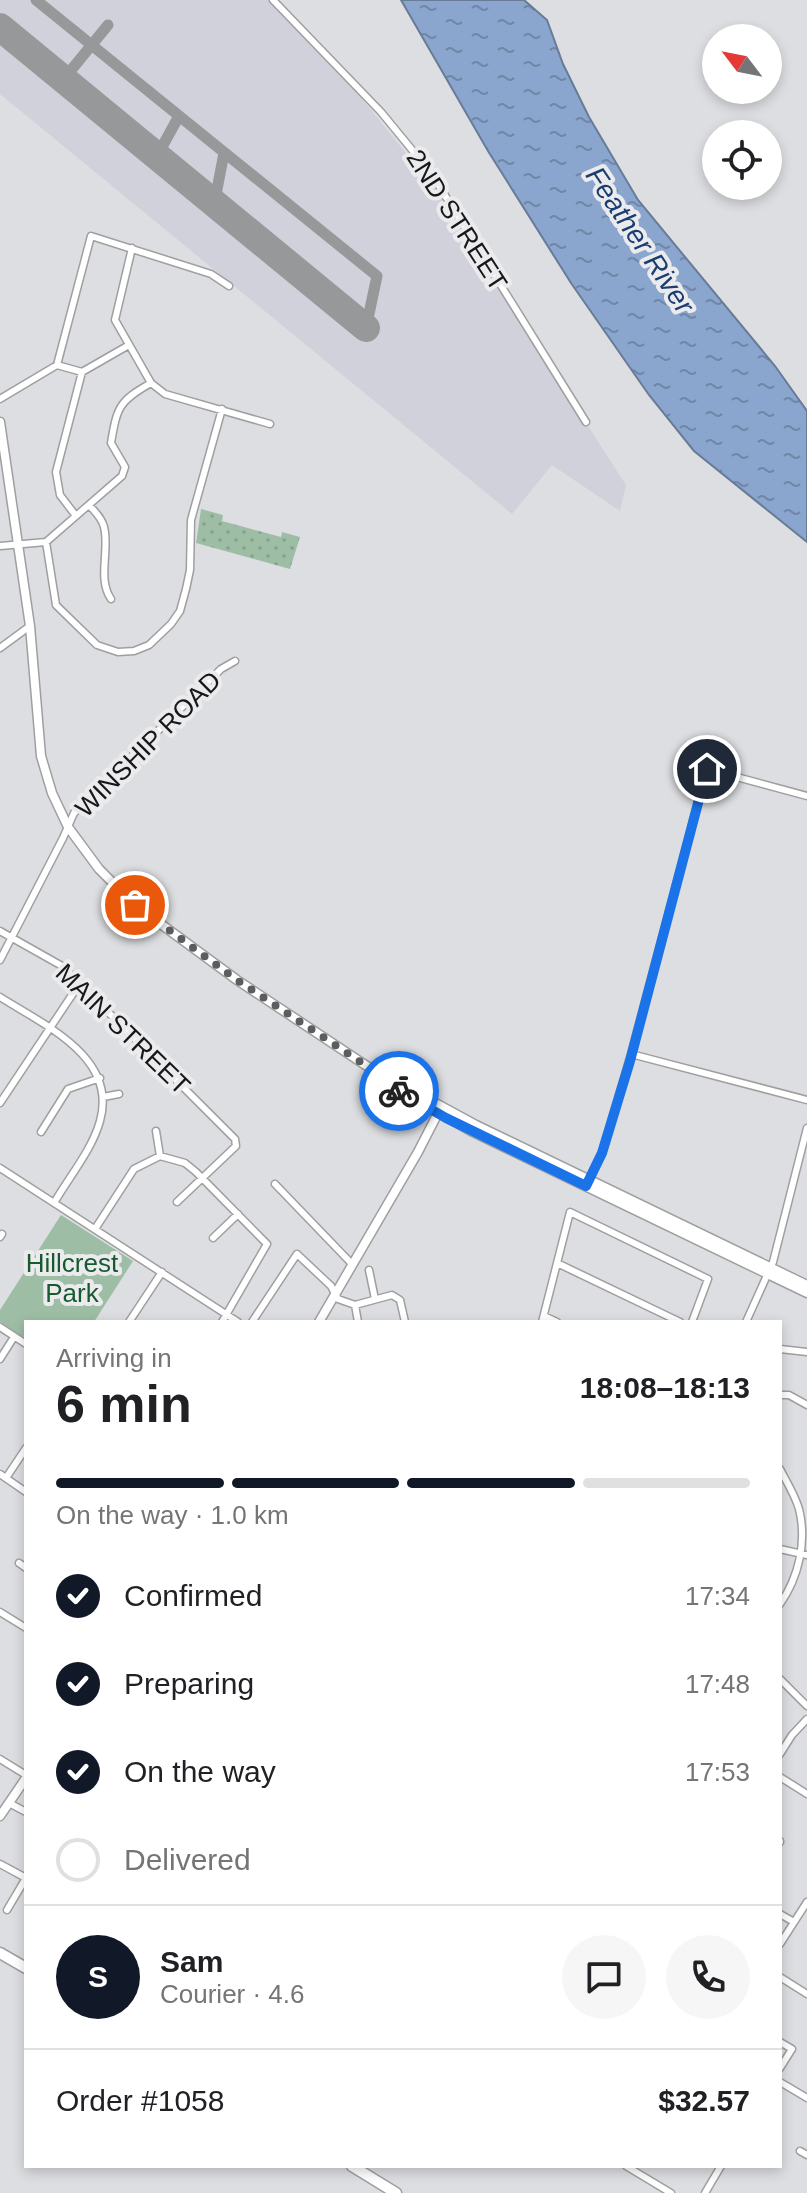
<!DOCTYPE html>
<html lang="en">
<head>
<meta charset="utf-8">
<style>
	body { margin:0; font-family:Arial,sans-serif; background:#f6f6f6; color:#202124; height:100vh; display:flex; flex-direction:column; font-size:30px; white-space:nowrap }
	* { box-sizing:border-box; margin:0 }
	p { font-size:26px; color:#757577 }
	.icon { flex:none; width:44px; height:44px; fill:none; stroke:currentColor; stroke-width:2; stroke-linecap:round; stroke-linejoin:round }
	.map { position:relative; flex:1; overflow:hidden }
	.details { position:absolute; left:24px; top:1320px; width:758px; height:848px; display:flex; flex-direction:column; background:#fff; border-radius:0px; box-shadow:0 4px 12px #0003 }
	.details>* { flex:none }
	.needle { width:52px; rotate:302deg }
	.fabs { position:absolute; left:702px; top:24px; display:grid; gap:16px }
	.fabs a { display:grid; place-items:center; width:80px; height:80px; border-radius:50%; background:#fff; box-shadow:0 4px 12px #0003; font-size:40px }
	.pin { position:absolute; display:grid; place-items:center; width:68px; height:68px; color:#fff; margin:-34px; border:4px solid #fff; border-radius:50%; box-shadow:0 2px 8px #0007 }
	.courier { position:absolute; display:grid; place-items:center; width:80px; height:80px; margin:-40px; border:6px solid #1a73e8; border-radius:50%; background:#fff; color:#222; box-shadow:0 2px 10px #0007 }
	.overview em { font-style:normal; font-weight:600 }
	.overview div { display:flex; flex-direction:column-reverse }
	.overview { display:flex; align-items:center; justify-content:space-between; height:136px; padding:0 32px }
	h1 { font-size:52px; font-weight:600; line-height:60px }
	.bar { display:grid; grid-template-columns:repeat(4,1fr); gap:12px 8px; align-content:center; height:96px; padding:0 32px }
	.bar i { height:10px; border-radius:6px; background:#e0e0e0 }
	.bar .on { background:#111827 }
	.bar p { grid-column:span 4 }
	.line { display:flex; align-items:center; gap:20px; padding:0 32px; border-top:2px solid #e0e0e0 }
	.line div { flex:1 }
	.round { display:grid; place-items:center; flex:none; width:84px; height:84px; border-radius:42px; background:#f6f6f6 }
	ol { padding:0 32px; list-style:none }
	li { display:flex; align-items:center; gap:24px; height:88px }
	li p { margin-inline-start:auto }
	li .icon { padding:8px; border-radius:50%; background:#111827; color:#fff; stroke-width:4 }
	li:last-child { color:#757577 }
	li i { width:44px; height:44px; border:4px solid #e0e0e0; border-radius:50% }
	.map>svg:first-child { display:block }
	.built { fill:#d0d1db }
	.grass { fill:url(#grass-dots) }
	.green { fill:#9dbda4 }
	.water { fill:url(#water-ripples); stroke:#687b97; stroke-width:2 }
	.lines { fill:none; stroke-linecap:round; stroke-linejoin:round }
	.taxiway { stroke:#97989a; stroke-width:11 }
	.runway { stroke:#97989a; stroke-width:28 }
	.minor-casing { stroke:#9f9fa1; stroke-width:9 }
	.major-casing { stroke:#9f9fa1; stroke-width:11 }
	.highway-casing { stroke:#9f9fa1; stroke-width:13 }
	.minor { stroke:#fff; stroke-width:6 }
	.major { stroke:#fff; stroke-width:8 }
	.highway { stroke:#fff; stroke-width:10 }
	.done { stroke:#5c5d5e; stroke-width:8; stroke-dasharray:0 14.4 }
	.route { stroke:#1a73e8; stroke-width:10 }
	.labels { text-anchor:middle; dominant-baseline:central; stroke-width:8; stroke-linejoin:round; paint-order:stroke }
	.street-label { font-size:26px; fill:#171718; stroke:#ebebee }
	.park-label { font-size:26px; fill:#175a30; stroke:#ebebee }
	.water-label { font-size:28px; font-style:italic; fill:#1a3e71; stroke:#ebebee }
</style>
</head>
<body>
<div class="map">
<svg width="807" height="2193" viewBox="0 0 807 2193">
	<defs>
		<pattern id="grass-dots" width="8" height="8" patternUnits="userSpaceOnUse" patternTransform="scale(2)"><rect width="8" height="8" fill="#9dbda4"/><path d="M2 2h.1M6 6h.1" fill="none" stroke="#86a28c" stroke-width="1.8" stroke-linecap="round"/></pattern>
		<pattern id="water-ripples" width="26" height="14" patternUnits="userSpaceOnUse" patternTransform="scale(2)"><rect width="26" height="14" fill="#8aa6ce"/><path d="M2 4q2-2 4 0t4 0M15 11q2-2 4 0t4 0" fill="none" stroke="#7086a6"/></pattern>
	</defs>
	<rect width="100%" height="100%" fill="#dddee1"/>
	<path class="built" d="M0 0H269L342 74 435 189 626 485 620 511 552 465 512 514 0 94Z"/>
	<path class="grass" d="M201 509 223 515 222 521 281 537 282 532 300 537 290 569 196 543Z"/>
	<path class="green" d="M61 1215 133 1261 94 1322H26V1339L0 1322V1310Z"/>
	<path class="water" d="M401 0H524L547 20 563 64 589 117 638 200 775 366 807 411V542L694 451 649 395 571 283 488 151Z"/>
	<g class="lines">
		<path class="taxiway" d="M36 0 377 276 366 328
			M63 80 108 25
			M157 156 179 116
			M214 205 224 153"/>
		<path class="runway" d="M0 27 366 328"/>
		<g class="minor-casing">
			<path id="minor" d="M273 0 381 112 431 173 586 422
				M132 248 115 320 151 383 165 394 270 424
				M57 365 82 372 129 345
				M0 399 57 365 91 236 211 274 229 286
				M89 505C95 512 102 518 104 527 110 549 97 579 111 599
				M76 516 60 495 56 472 82 372
				M46 542 56 605 60 609 97 645 118 652 134 651 149 645 171 624 180 611 186 589 190 570 191 520 222 409
				M0 546 46 542 122 476 125 467 111 443C117 407 119 401 151 383
				M0 648 30 626
				M0 931 62 966 235 1139 236 1146 177 1202
				M0 960 63 838 74 813 221 669 235 661
				M0 997C44 1025 118 1057 100 1121 92 1150 69 1177 54 1203
				M631 1054 807 1100
				M103 1097 119 1094
				M0 1103 80 983
				M156 1131 160 1156
				M41 1132 68 1089 100 1078
				M0 1168 238 1322
				M588 1181 602 1153 631 1054 707 769 807 796
				M275 1184 352 1264
				M95 1229 134 1169 160 1156 185 1163 196 1172 267 1244 222 1322
				M0 1237 2 1234
				M213 1238 238 1214
				M557 1263 680 1322
				M369 1270 375 1299
				M544 1316 557 1322
				M129 1322 162 1272
				M252 1322 297 1254 331 1286 338 1299 355 1305
				M358 1322 355 1305 392 1295 400 1300 405 1322
				M542 1322 570 1212 708 1279 692 1322
				M746 1322 773 1262 807 1128
				M0 1327 26 1344
				M780 1349 807 1352
				M0 1359 14 1337
				M780 1395H789L807 1405
				M780 1469C786 1481 795 1495 799 1509 807 1541 799 1577 780 1604
				M0 1474 26 1492
				M6 1478 26 1448
				M780 1549 807 1555
				M19 1563 26 1568
				M0 1612 26 1628
				M780 1679 807 1706
				M780 1754 792 1735 807 1719
				M0 1759 26 1775
				M780 1777 807 1794
				M9 1803 26 1812
				M780 1841V1842
				M0 1864 26 1878 7 1910
				M780 1914 794 1922
				M780 1944 807 1902
				M780 1977 807 1994
				M780 2042 792 2049 780 2068
				M780 2082 807 2098
				M800 2151 807 2155
				M626 2166 671 2193
				M705 2193 721 2166"/>
		</g>
		<g class="major-casing">
			<path id="major" d="M0 422 30 626 41 756 52 793 68 827 99 869 135 905 237 980 385 1078 391 1086 471 1131 807 1293
				M386 1079 395 1081 476 1125 807 1285
				M319 1322 418 1152 439 1111
				M0 1816 26 1778"/>
		</g>
		<g class="highway-casing">
			<path id="highway" d="M0 1953 26 1968
				M352 2166 396 2193"/>
		</g>
		<use href="#minor" class="minor"/>
		<use href="#major" class="major"/>
		<use href="#highway" class="highway"/>
	</g>
	<g class="lines">
		<path class="done" d="M135 905 237 980 385 1078 399 1091"/>
		<path class="route" d="M399 1091 446 1118 586 1186 602 1153 630 1061 707 769"/>
	</g>
	<g class="labels">
		<g class="street-label">
			<text transform="translate(457 220) rotate(57)">2ND STREET</text>
			<text transform="translate(148 744) rotate(-45)">WINSHIP ROAD</text>
			<text transform="translate(123 1029) rotate(44)">MAIN STREET</text>
		</g>
		<g class="park-label">
			<text x="72" y="1263">Hillcrest<tspan x="72" dy="30">Park</tspan></text>
		</g>
		<g class="water-label">
			<text transform="translate(640 240) rotate(56)">Feather River</text>
		</g>
	</g>
</svg>
<div class="fabs">
<a><svg class="needle" viewBox="-14 -14 28 28"><path d="M0-13l5 13h-10z" fill="#e53935"/><path d="M0 13l5-13h-10z" fill="#757577"/></svg></a>
<a><svg class="icon" aria-label="locate" viewBox="0 0 24 24"><circle cx="12" cy="12" r="6"/><path d="M12 2v4M12 18v4M2 12h4M18 12h4"/></svg></a>
</div>
<div class="pin" style="left:135px;top:905px;background:#ea580c"><svg class="icon" aria-label="bag" viewBox="0 0 24 24"><path d="M5 8h14l-1 12H6zM9 8a3 3 0 0 1 6 0"/></svg></div>
<div class="pin" style="left:707px;top:769px;background:#1f2937"><svg class="icon" aria-label="home" viewBox="0 0 24 24"><path d="M3 11l9-7 9 7M6 9v11h12V9"/></svg></div>
<div class="courier" style="left:399px;top:1091px"><svg class="icon" aria-label="bike" viewBox="0 0 24 24"><circle cx="6" cy="16" r="4"/><circle cx="18" cy="16" r="4"/><path d="M6 16l4-8h5l3 8M10 8l3 8H6M13 5h3"/></svg></div>
<section class="details">
<div class="overview"><div><h1>6 min</h1><p>Arriving in</p></div><em>18:08–18:13</em></div>
<div class="bar"><i class="on"></i><i class="on"></i><i class="on"></i><i></i><p>On the way · 1.0 km</p></div>
<ol>
<li><svg class="icon" aria-label="check" viewBox="0 0 24 24"><path d="M5 12l5 5 9-10"/></svg>Confirmed<p>17:34</p></li>
<li><svg class="icon" aria-label="check" viewBox="0 0 24 24"><path d="M5 12l5 5 9-10"/></svg>Preparing<p>17:48</p></li>
<li><svg class="icon" aria-label="check" viewBox="0 0 24 24"><path d="M5 12l5 5 9-10"/></svg>On the way<p>17:53</p></li>
<li><i></i>Delivered</li>
</ol>
<div class="line" style="height:144px"><b class="round" style="background:#111827;color:#fff">S</b><div><b>Sam</b><p>Courier · 4.6</p></div><a class="round"><svg class="icon" aria-label="chat" viewBox="0 0 24 24"><path d="M4 5h16v11H9l-5 4z"/></svg></a><a class="round"><svg class="icon" aria-label="phone" viewBox="0 0 24 24"><path d="M5 4h4l2 5-3 2q2 4 5 5l2-3 5 2v4C11 20 4 13 5 4z"/></svg></a></div>
<div class="line" style="height:104px"><div>Order #1058</div><b>$32.57</b></div>
</section>
</div>
</body>
</html>
